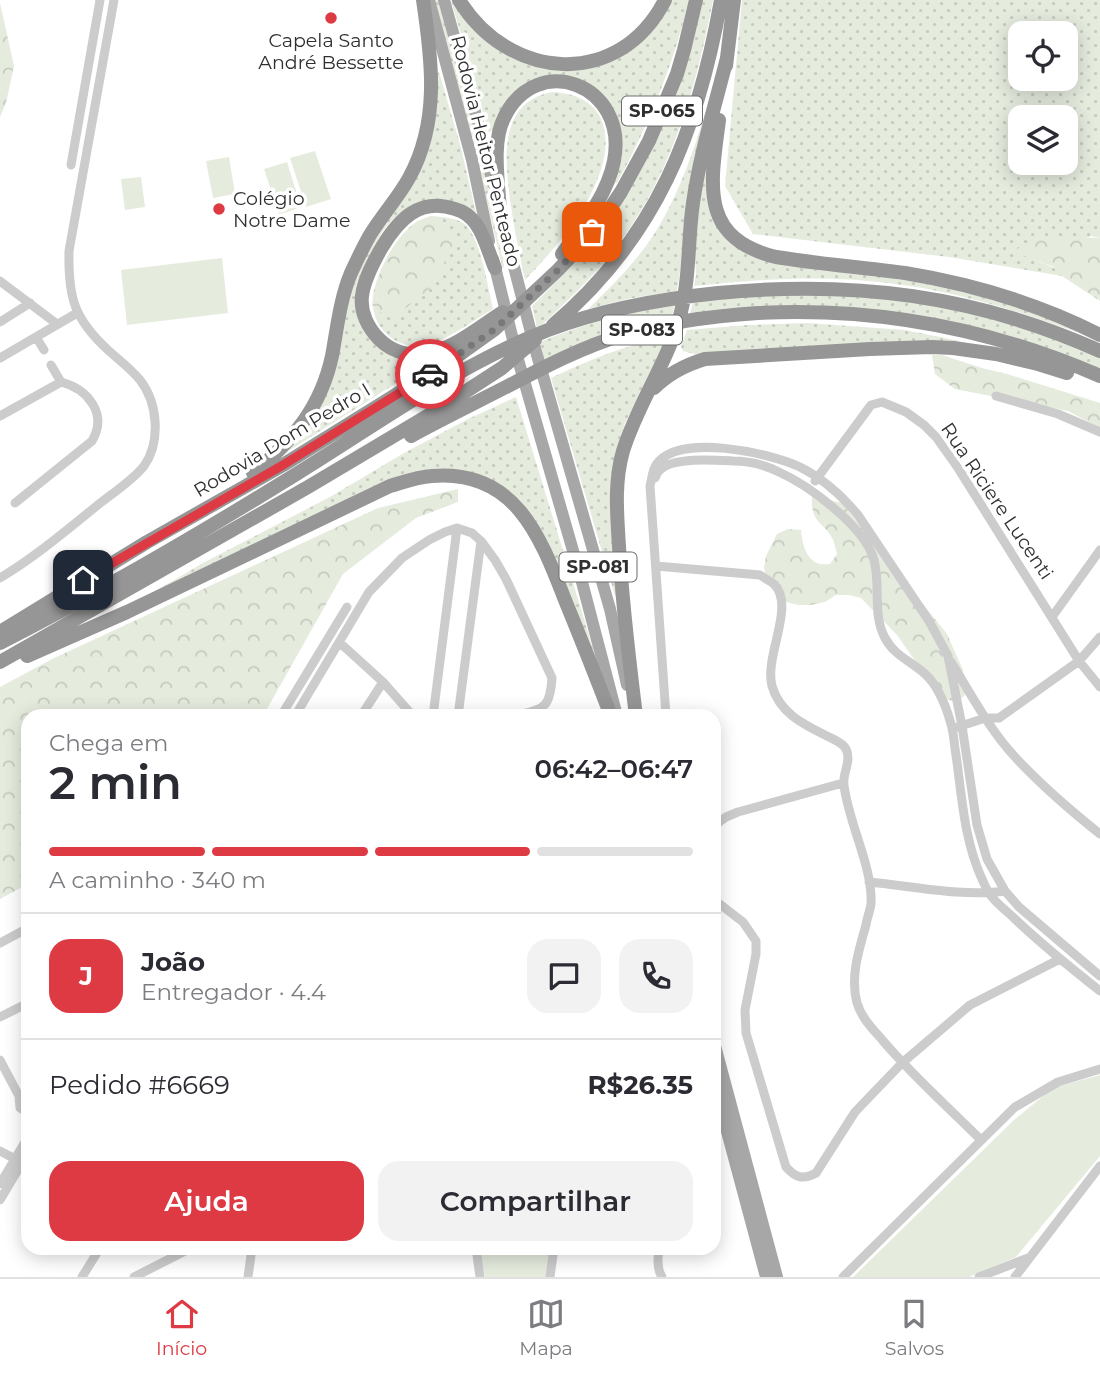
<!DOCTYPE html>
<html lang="pt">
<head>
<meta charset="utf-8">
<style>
	body { margin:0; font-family:Montserrat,sans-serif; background:#f2f2f3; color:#2b2b33; height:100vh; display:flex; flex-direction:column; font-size:26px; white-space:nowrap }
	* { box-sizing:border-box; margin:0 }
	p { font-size:23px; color:#7c7c81 }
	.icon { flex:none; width:38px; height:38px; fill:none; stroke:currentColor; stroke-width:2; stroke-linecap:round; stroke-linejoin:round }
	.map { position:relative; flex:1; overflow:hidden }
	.panel { position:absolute; left:21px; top:709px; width:700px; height:546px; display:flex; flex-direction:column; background:#fff; border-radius:21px; box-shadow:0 4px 18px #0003 }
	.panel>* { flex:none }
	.fabs { position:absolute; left:1008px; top:21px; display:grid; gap:14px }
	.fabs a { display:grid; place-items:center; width:70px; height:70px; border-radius:14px; background:#fff; box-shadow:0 4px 18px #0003; font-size:35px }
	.pin { position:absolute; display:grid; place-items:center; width:60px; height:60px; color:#fff; margin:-30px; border-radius:14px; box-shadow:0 4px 10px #0006 }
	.courier { position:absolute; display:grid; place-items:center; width:70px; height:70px; margin:-35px; border:5px solid #de3a44; border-radius:50%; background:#fff; color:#222; box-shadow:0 2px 9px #0007 }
	.head em { font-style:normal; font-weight:600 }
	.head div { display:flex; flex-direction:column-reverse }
	.head { display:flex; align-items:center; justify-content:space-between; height:119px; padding:0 28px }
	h1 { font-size:46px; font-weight:600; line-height:52px }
	.bar { display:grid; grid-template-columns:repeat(4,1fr); gap:10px 7px; align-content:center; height:84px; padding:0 28px }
	.bar i { height:9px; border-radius:5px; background:#e1e1e2 }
	.bar .current { background:#de3a44 }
	.bar p { grid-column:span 4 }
	.line { display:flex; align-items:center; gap:18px; padding:0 28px; border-top:2px solid #e1e1e2 }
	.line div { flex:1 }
	.round { display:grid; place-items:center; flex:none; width:74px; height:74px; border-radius:21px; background:#f2f2f3 }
	.cta { display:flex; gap:14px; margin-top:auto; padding:14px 28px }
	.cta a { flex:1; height:80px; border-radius:21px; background:#de3a44; color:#fff; font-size:28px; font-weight:600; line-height:80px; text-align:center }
	.cta a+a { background:#f2f2f3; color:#2b2b33 }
	.menu { display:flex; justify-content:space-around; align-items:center; height:98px; border-top:2px solid #e1e1e2; background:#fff; font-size:19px; color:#7c7c81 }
	.menu a { display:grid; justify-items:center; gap:4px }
	.menu .current { color:#de3a44 }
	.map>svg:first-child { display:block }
	.grass { fill:url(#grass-dots); fill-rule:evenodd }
	.forest { fill:url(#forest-crowns) }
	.park { fill:#e5ecde }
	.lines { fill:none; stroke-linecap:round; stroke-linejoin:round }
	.minor { stroke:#ccc; stroke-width:9 }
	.major { stroke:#a7a7a7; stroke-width:12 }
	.highway { stroke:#969696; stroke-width:14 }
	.done { stroke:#787878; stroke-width:7; stroke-dasharray:0 12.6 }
	.route { stroke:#de3a44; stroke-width:9 }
	.poi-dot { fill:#de3a44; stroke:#fff; stroke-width:2.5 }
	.labels { text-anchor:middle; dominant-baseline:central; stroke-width:7; stroke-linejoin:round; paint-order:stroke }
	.shield { fill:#fff; stroke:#6d6d6d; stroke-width:2 }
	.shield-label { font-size:18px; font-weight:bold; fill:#2f2f2f }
	.poi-label { font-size:19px; fill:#2f2f2f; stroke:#fff }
	.street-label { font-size:19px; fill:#2f2f2f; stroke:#fff }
</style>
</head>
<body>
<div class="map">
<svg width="1100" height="1277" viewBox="0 0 1100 1277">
	<defs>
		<pattern id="grass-dots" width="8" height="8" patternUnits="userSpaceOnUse" patternTransform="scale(1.75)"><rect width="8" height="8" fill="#e5ecde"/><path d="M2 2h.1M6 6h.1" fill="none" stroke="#c5cbbf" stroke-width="1.8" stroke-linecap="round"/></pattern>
		<pattern id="forest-crowns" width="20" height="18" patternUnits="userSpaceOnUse" patternTransform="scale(1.75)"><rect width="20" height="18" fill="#e5ecde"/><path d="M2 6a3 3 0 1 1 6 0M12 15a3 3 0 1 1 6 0" fill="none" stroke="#c5cbbf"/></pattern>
	</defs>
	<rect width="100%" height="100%" fill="#fff"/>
	<path class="grass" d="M434 0H438L481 157 505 261 503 270 477 158Z
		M451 0H455L495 46 595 66 670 0H689C673 66 649 124 617 183H614C617 175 620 166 622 157 625 132 615 95 589 85 577 80 559 79 546 77L489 133Z
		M703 0H713C696 90 669 183 610 255 590 280 566 302 543 324L537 327 532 306C555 283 578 261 598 235 632 194 653 147 672 98 685 65 695 34 703 0Z
		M742 0H1100V238L1091 236 1039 262C1062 268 1079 287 1100 299V301L1062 276 949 257 753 234 725 186ZM1020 33H1066V79H1020ZM1020 117H1066V163H1020Z
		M439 72 461 148 477 217C474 214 470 209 466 206 462 204 455 202 451 201 415 193 384 220 372 252 368 262 367 273 364 283 361 297 355 312 361 325 372 352 402 359 428 363L290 450 288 448 301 432 348 298 368 248 410 186 436 74Z
		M715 78 684 245 677 291 627 299 588 309C614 284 639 259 658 228 685 183 701 129 715 78Z
		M552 92C570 93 589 98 599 115 627 167 559 245 525 280 519 253 514 227 510 200 505 158 498 103 552 92Z
		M703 169 708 170 730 242 1006 301 1090 337C1024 313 958 291 888 283 823 275 759 279 694 286L696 275 694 224Z
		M431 216C441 217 453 217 463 223 480 233 488 289 493 309 474 320 446 341 426 345 401 351 375 332 373 306 370 283 392 245 408 229 414 222 422 219 431 216Z
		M796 293C822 294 850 294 877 297 954 304 1028 328 1100 357V373L943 323 690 315 693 301Z
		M675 303 672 317 545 361 540 342C583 324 629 312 675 303Z
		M807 323 905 330 945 338 997 350 702 356 683 351 681 347 687 330 748 325Z
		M667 337 663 351 625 423 617 449 618 591 615 596 551 378C588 360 626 345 667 337Z
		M516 397 600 671 518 503 442 471 145 597 203 563 330 497 404 453 468 419Z"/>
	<path class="forest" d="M0 3 14 66 6 103 0 117Z
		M431 216 448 225 456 239 433 286 396 316 383 314 372 305C377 271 395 228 431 216Z
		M1038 236 1100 238V299L1084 290 1052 266 1026 257 1017 249Z
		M932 355H942L982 368 1007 374 1100 403V428L1068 411 955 389 935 374Z
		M458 489V502L416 518 343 574 263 716H28V884L0 899V687L52 659 378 508Z
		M812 496 842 503 947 634 963 670 965 683V695L956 703 945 698 911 655 897 635 861 598 849 595H836L825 602 811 605H798L786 602 767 581 764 568 766 556 777 534 788 529 801 530C802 541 805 558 817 563 821 565 826 564 830 564L837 554C836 550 835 546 834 542 826 522 810 525 812 496Z"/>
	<path class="park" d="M315 151 331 199 306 207 290 158Z
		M229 157 235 194 213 198 206 161Z
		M287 162 301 207 279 215 264 169Z
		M141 177 145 207 125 210 121 179Z
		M222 258 228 313 127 325 121 270Z
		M1100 1075V1156L1016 1257 969 1277H853L1015 1119 1053 1088Z
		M480 1248H552L548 1277H485Z"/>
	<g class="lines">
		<path class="minor" d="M71 165 100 0
			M0 281 57 324
			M0 322 30 303
			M36 337 44 350
			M0 358 77 313
			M996 396 1058 414 1100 432
			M0 416 61 382
			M655 478C656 475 658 471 661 469 675 457 715 460 733 461 749 461 765 465 779 472 810 486 865 527 874 560 881 586 872 614 885 638 894 655 910 661 924 673 938 685 946 706 951 724 954 733 954 745 956 755 962 797 964 840 982 879 984 883 986 889 989 893 995 903 1007 911 1015 919 1042 945 1071 968 1100 991
			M815 481 871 405 882 402 906 412 924 425 936 437 958 468 1079 661 1100 687
			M15 503 92 441C108 414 88 389 61 382L51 365
			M457 528 472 533 481 541 495 560 506 579 552 678C550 709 544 708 516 716
			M656 566 760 575C764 578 770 581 774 584 796 606 764 656 772 686 780 714 805 725 829 737 835 740 843 743 846 749 852 761 842 774 844 785 848 822 873 867 871 904 870 911 867 918 866 925 859 949 850 977 857 1003 862 1019 873 1029 884 1042 913 1076 948 1107 980 1139
			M0 578C35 557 67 530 99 504 113 493 133 480 144 466 161 442 158 403 140 380 131 369 119 360 109 351 74 319 68 298 69 251L114 0
			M1052 617 1100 550
			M339 642 383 682 413 716
			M951 662C971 694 989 729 1015 757 1041 785 1070 810 1100 834
			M281 716 347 607
			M295 716 369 592 402 558 429 540 445 532 457 528
			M361 716 383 682
			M433 716 457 528
			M458 716 481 541
			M666 716 650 486C652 479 652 471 656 465 678 432 770 453 800 467 822 478 843 497 858 515L929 621 948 656 962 726 977 825 987 859 1005 891 1019 907 1100 976
			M958 727 985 718H999L1079 661 1100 637
			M714 826 726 817 738 812 843 783
			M869 882C911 886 964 897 1005 891
			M714 898 717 902 743 922 756 941V954L745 1010 746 1033 786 1167C796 1178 803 1180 816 1173L855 1112 902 1063 970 1005 1060 959
			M0 943 28 928
			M0 1017 28 1003
			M0 1060 19 1096 20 1108 28 1113
			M0 1151 15 1159
			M0 1184 28 1137
			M0 1200 28 1153
			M476 1248 480 1277
			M660 1248C657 1256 657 1269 662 1277
			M82 1277 100 1248
			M134 1277 191 1248
			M248 1277 252 1248
			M550 1277 554 1248
			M843 1277 1015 1107 1058 1082 1100 1069
			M979 1277 1028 1258
			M1015 1277 1100 1166"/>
		<path class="major" d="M429 0 472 160 489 241
			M444 0 482 137 493 184
			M498 205 535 348 610 609 627 685
			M493 259 517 356 582 582 617 716
			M714 1042 777 1277
			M714 1083 766 1277"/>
		<path class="highway" d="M459 0C509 81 619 90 665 0
			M726 66 734 0
			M719 120C711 183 698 238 776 257 818 264 862 267 905 273 972 284 1039 304 1100 335
			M500 213C499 185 491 143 504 118 536 50 629 84 614 161 607 196 582 226 562 254
			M495 268C489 254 485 236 476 224 471 217 463 211 455 209 420 197 399 219 382 247 374 261 364 279 362 296 360 312 368 328 379 339 394 354 414 357 433 352 457 346 482 325 503 312
			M553 325C657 237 698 130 721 0
			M654 388C669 373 685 365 705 359L870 349 932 347 953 348 996 354 1038 364 1067 373
			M411 436C444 418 477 402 510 385 546 366 583 347 622 335 666 322 713 316 758 313 876 307 992 329 1100 376
			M253 473C293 441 321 407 332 356 337 329 340 299 351 273 357 260 363 247 370 235 382 215 398 198 409 178 440 122 432 60 423 0
			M0 632 147 542 283 465 415 383 453 359 495 329 558 270 576 251 607 213 621 192 649 141 677 74 684 50 696 0
			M0 643C102 591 201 533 298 473 379 423 458 365 548 330 603 309 660 299 718 293 854 280 975 295 1100 351
			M27 656 127 612 390 486C404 482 417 477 432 476 515 469 540 536 565 600 581 639 596 677 611 716
			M0 662 308 487 434 412 502 368 535 340
			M636 716C629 659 622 603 619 546 617 514 614 482 623 451 639 399 672 358 683 303 690 270 688 236 693 203 700 154 715 106 727 58"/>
	</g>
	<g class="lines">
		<path class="done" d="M430 374 495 329 558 270 592 232"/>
		<path class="route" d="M83 580 283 465 430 374"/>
	</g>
	<g class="poi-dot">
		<circle cx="331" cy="18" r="7"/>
		<circle cx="219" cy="209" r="7"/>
	</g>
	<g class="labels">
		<g class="shield">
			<rect x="622" y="96.5" width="80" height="29" rx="5"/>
			<rect x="602" y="315.5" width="80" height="29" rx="5"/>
			<rect x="559.5" y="552.5" width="77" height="29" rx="5"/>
		</g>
		<g class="shield-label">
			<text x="662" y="111">SP-065</text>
			<text x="642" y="330">SP-083</text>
			<text x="598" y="567">SP-081</text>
		</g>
		<g class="poi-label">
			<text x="331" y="40">Capela Santo<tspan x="331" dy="22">André Bessette</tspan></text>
			<text x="233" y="198" text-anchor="start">Colégio<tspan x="233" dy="22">Notre Dame</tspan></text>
		</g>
		<g class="street-label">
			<text transform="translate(486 151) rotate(76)">Rodovia Heitor Penteado</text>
			<text transform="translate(282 440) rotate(-31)">Rodovia Dom Pedro I</text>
			<text transform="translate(997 501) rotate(56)">Rua Riciere Lucenti</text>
		</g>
	</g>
</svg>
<div class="fabs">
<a><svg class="icon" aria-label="locate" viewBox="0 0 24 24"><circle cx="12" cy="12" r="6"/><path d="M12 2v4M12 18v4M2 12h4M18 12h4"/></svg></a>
<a><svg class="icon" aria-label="layers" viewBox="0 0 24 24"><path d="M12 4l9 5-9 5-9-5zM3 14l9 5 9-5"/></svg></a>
</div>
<div class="pin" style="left:592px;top:232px;background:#ea580c"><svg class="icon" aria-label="bag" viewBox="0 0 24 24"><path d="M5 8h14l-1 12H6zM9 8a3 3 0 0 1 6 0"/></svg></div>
<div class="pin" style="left:83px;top:580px;background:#1f2937"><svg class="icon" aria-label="home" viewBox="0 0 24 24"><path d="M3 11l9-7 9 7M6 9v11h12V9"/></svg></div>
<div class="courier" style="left:430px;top:374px"><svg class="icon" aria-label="car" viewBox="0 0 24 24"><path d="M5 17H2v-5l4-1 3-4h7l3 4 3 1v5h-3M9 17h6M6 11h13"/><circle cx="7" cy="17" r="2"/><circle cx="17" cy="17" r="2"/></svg></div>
<section class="panel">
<div class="head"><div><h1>2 min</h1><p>Chega em</p></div><em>06:42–06:47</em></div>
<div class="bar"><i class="current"></i><i class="current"></i><i class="current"></i><i></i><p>A caminho · 340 m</p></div>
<div class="line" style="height:126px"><b class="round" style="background:#de3a44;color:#fff">J</b><div><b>João</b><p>Entregador · 4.4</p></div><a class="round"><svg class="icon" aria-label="chat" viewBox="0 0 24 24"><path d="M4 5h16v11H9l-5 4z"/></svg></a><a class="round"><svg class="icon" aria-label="phone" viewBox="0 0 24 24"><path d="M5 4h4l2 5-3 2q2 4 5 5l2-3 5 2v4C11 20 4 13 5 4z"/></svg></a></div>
<div class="line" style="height:91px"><div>Pedido #6669</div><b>R$26.35</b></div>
<div class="cta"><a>Ajuda</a><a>Compartilhar</a></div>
</section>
</div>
<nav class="menu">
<a class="current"><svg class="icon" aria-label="home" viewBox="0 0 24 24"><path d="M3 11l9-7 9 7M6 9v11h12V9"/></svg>Início</a>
<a><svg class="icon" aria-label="map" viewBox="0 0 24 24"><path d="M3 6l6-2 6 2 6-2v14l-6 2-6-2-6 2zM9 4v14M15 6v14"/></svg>Mapa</a>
<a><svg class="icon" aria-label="saved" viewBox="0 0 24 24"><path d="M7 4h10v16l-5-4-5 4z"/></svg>Salvos</a>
</nav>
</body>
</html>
